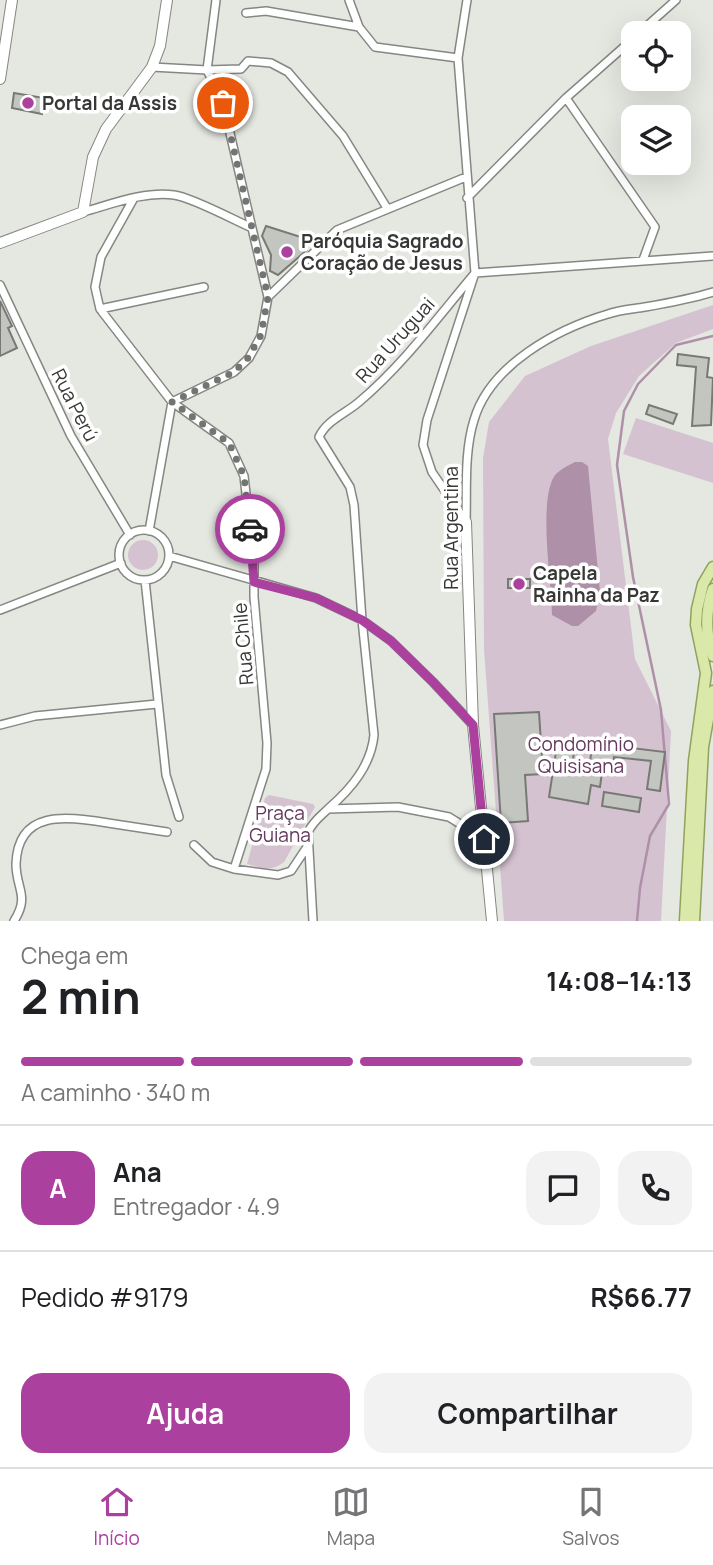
<!DOCTYPE html>
<html lang="pt">
<head>
<meta charset="utf-8">
<style>
	body { margin:0; font-family:Manrope,sans-serif; background:#f2f2f2; color:#202124; height:100vh; display:flex; flex-direction:column; font-size:26px; white-space:nowrap }
	* { box-sizing:border-box; margin:0 }
	p { font-size:23px; color:#757577 }
	.icon { flex:none; width:38px; height:38px; fill:none; stroke:currentColor; stroke-width:2; stroke-linecap:round; stroke-linejoin:round }
	.map { position:relative; height:921px; overflow:hidden }
	.details { display:flex; flex-direction:column; background:#fff; flex:1 }
	.details>* { flex:none }
	.fabs { position:absolute; left:621px; top:21px; display:grid; gap:14px }
	.fabs a { display:grid; place-items:center; width:70px; height:70px; border-radius:14px; background:#fff; box-shadow:0 7px 28px #0002; font-size:35px }
	.pin { position:absolute; display:grid; place-items:center; width:60px; height:60px; color:#fff; margin:-30px; border:4px solid #fff; border-radius:50%; box-shadow:0 2px 7px #0007 }
	.courier { position:absolute; display:grid; place-items:center; width:70px; height:70px; margin:-35px; border:5px solid #ac409f; border-radius:50%; background:#fff; color:#222; box-shadow:0 2px 9px #0007 }
	.headline em { font-style:normal; font-weight:700 }
	.headline div { display:flex; flex-direction:column-reverse }
	.headline { display:flex; align-items:center; justify-content:space-between; height:119px; padding:0 21px }
	h1 { font-size:46px; font-weight:700; line-height:52px }
	.bar { display:grid; grid-template-columns:repeat(4,1fr); gap:10px 7px; align-content:center; height:84px; padding:0 21px }
	.bar i { height:9px; border-radius:5px; background:#e0e0e0 }
	.bar .active { background:#ac409f }
	.bar p { grid-column:span 4 }
	.line { display:flex; align-items:center; gap:18px; padding:0 21px; border-top:2px solid #e0e0e0 }
	.line div { flex:1 }
	.round { display:grid; place-items:center; flex:none; width:74px; height:74px; border-radius:21px; background:#f2f2f2 }
	.button { display:flex; gap:14px; margin-top:auto; padding:14px 21px }
	.button a { flex:1; height:80px; border-radius:21px; background:#ac409f; color:#fff; font-size:28px; font-weight:700; line-height:80px; text-align:center }
	.button a+a { background:#f2f2f2; color:#202124 }
	.dock { display:flex; justify-content:space-around; align-items:center; height:98px; border-top:2px solid #e0e0e0; background:#fff; font-size:19px; color:#757577 }
	.dock a { display:grid; justify-items:center; gap:4px }
	.dock .active { color:#ac409f }
	.map>svg:first-child { display:block }
	.green { fill:#d5c2d1 }
	.water { fill:#ae90a8 }
	.lines { fill:none; stroke-linecap:round; stroke-linejoin:round }
	.stream { stroke:#ae90a8; stroke-width:2.5 }
	.building { fill:#c3c5c0; stroke:#787974; stroke-width:2; fill-rule:evenodd }
	.street-casing { stroke:#858782; stroke-width:10 }
	.secondary-casing { stroke:#858782; stroke-width:12 }
	.primary-casing { stroke:#91a25b; stroke-width:13 }
	.street { stroke:#fff; stroke-width:7 }
	.secondary { stroke:#fff; stroke-width:10 }
	.primary { stroke:#dae9a9; stroke-width:10 }
	.done { stroke:#747572; stroke-width:7; stroke-dasharray:0 12.6 }
	.route { stroke:#ac409f; stroke-width:9 }
	.poi-dot { fill:#ac409f; stroke:#fff; stroke-width:2.5 }
	.labels { text-anchor:middle; dominant-baseline:central; stroke-width:7; stroke-linejoin:round; paint-order:stroke }
	.poi-label { font-size:19px; font-weight:bold; fill:#373836; stroke:#fff; text-anchor:start }
	.street-label { font-size:19px; fill:#373836; stroke:#fff }
	.park-label { font-size:19px; fill:#63395d; stroke:#fff }
</style>
</head>
<body>
<div class="map">
<svg width="713" height="921" viewBox="0 0 713 921">
	<rect width="100%" height="100%" fill="#e5e7e1"/>
	<path class="green" d="M713 305V329L676 343 639 376 616 413 608 439 635 659 671 731 661 921H504L484 649 483 458 489 422 525 376 591 346Z
		M636 418 713 443V483L623 454Z
		M128 555a15 15 0 1 1 30 0a15 15 0 1 1-30 0Z
		M269 795 313 804 315 807 284 862C271 872 262 868 247 864L265 798Z"/>
	<path class="water" d="M575 462H582L588 466 600 592 596 611 578 626H572L552 615C552 585 537 496 556 474 561 469 569 465 575 462Z"/>
	<g class="lines">
		<path class="stream" d="M637 921 640 888 650 836 669 804 661 710 633 577 617 465 624 411 638 384 676 345 713 336"/>
	</g>
	<path class="building" d="M14 93 44 98 42 114 12 108Z
		M266 226 304 238 307 243V250L278 275 270 271 271 255 262 236Z
		M0 301 12 326 8 328 17 348 0 356Z
		M678 354 709 358 707 377 713 378 711 425 692 426 696 367 677 365Z
		M649 405 677 414 673 424 646 414Z
		M508 579H530V588H508Z
		M539 712 543 774 525 775 528 821 501 823 494 714Z
		M558 739 665 752 660 791 647 789 651 761 614 757 613 766 603 765 600 787 591 785 588 804 549 797ZM574 751 591 754 589 771 572 769Z
		M604 792 641 798 639 812 602 806Z"/>
	<g class="lines">
		<g class="street-casing">
			<path id="street" d="M349 0 359 27 375 47 458 58
				M246 13 266 11 359 27
				M639 33 676 0
				M152 67 207 70 241 69 248 61 271 63 288 72 343 136 387 208
				M566 98 655 227 643 260
				M134 198 101 257 95 287 100 309 172 402 229 443 244 476 254 564V597L267 743 266 769 234 869
				M467 198 566 98 634 38
				M83 212C112 204 144 191 174 195 191 197 232 219 250 227
				M475 273 713 256
				M0 285 71 436 130 535
				M268 297 337 230 466 177
				M100 309 204 287
				M466 522 432 472 423 445 427 420 475 273 458 58 467 0
				M466 522C467 489 464 452 474 420 490 365 557 329 608 314 619 310 633 309 645 307 668 303 690 299 713 292
				M119 555a25 25 0 1 1 50 0a25 25 0 1 1-50 0Z
				M149 531 172 402 234 372 249 358 261 336 268 297 223 103 207 70 216 0
				M169 556 316 598 362 620 391 641 433 682 473 725
				M145 580 166 775 179 817
				M0 610 121 563
				M0 725 35 716 157 704
				M328 809 398 807 449 817 484 839
				M194 845 212 862 234 869 278 875 291 871 307 847
				M14 921C30 896 16 889 16 864 18 808 68 817 108 823 127 826 147 829 167 832
				M313 921 308 832C314 820 320 817 329 808 352 788 371 765 374 735L362 620 354 505 350 487 319 437C327 420 345 414 359 402 403 365 438 317 475 273"/>
		</g>
		<g class="secondary-casing">
			<path id="secondary" d="M0 79 12 0
				M0 243 83 212 93 157 106 129 152 67 160 46 167 0
				M466 522 473 725 492 921"/>
		</g>
		<g class="primary-casing">
			<path id="primary" d="M713 589C705 612 705 633 713 656
				M685 921 694 761 706 673 696 625 697 609 703 584 713 567
				M694 921 703 747 713 691"/>
		</g>
		<use href="#street" class="street"/>
		<use href="#secondary" class="secondary"/>
		<use href="#primary" class="primary"/>
	</g>
	<g class="lines">
		<path class="done" d="M223 103 268 297 261 335 248 358 234 372 172 402 229 443 244 476 250 529"/>
		<path class="route" d="M250 529 254 582 316 598 362 620 391 641 433 682 473 725 484 839"/>
	</g>
	<g class="poi-dot">
		<circle cx="28" cy="103" r="7"/>
		<circle cx="287" cy="252" r="7"/>
		<circle cx="519" cy="584" r="7"/>
	</g>
	<g class="labels">
		<g class="poi-label">
			<text x="42" y="103">Portal da Assis</text>
			<text x="301" y="241">Paróquia Sagrado<tspan x="301" dy="22">Coração de Jesus</tspan></text>
			<text x="533" y="573">Capela<tspan x="533" dy="22">Rainha da Paz</tspan></text>
		</g>
		<g class="street-label">
			<text transform="translate(395 340) rotate(-48)">Rua Uruguai</text>
			<text transform="translate(75 405) rotate(63)">Rua Perú</text>
			<text transform="translate(451 528) rotate(-90)">Rua Argentina</text>
			<text transform="translate(243 644) rotate(-95)">Rua Chile</text>
		</g>
		<g class="park-label">
			<text x="581" y="744">Condomínio<tspan x="581" dy="22">Quisisana</tspan></text>
			<text x="280" y="813">Praça<tspan x="280" dy="22">Guiana</tspan></text>
		</g>
	</g>
</svg>
<div class="fabs">
<a><svg class="icon" aria-label="locate" viewBox="0 0 24 24"><circle cx="12" cy="12" r="6"/><path d="M12 2v4M12 18v4M2 12h4M18 12h4"/></svg></a>
<a><svg class="icon" aria-label="layers" viewBox="0 0 24 24"><path d="M12 4l9 5-9 5-9-5zM3 14l9 5 9-5"/></svg></a>
</div>
<div class="pin" style="left:223px;top:103px;background:#ea580c"><svg class="icon" aria-label="bag" viewBox="0 0 24 24"><path d="M5 8h14l-1 12H6zM9 8a3 3 0 0 1 6 0"/></svg></div>
<div class="pin" style="left:484px;top:839px;background:#1f2937"><svg class="icon" aria-label="home" viewBox="0 0 24 24"><path d="M3 11l9-7 9 7M6 9v11h12V9"/></svg></div>
<div class="courier" style="left:250px;top:529px"><svg class="icon" aria-label="car" viewBox="0 0 24 24"><path d="M5 17H2v-5l4-1 3-4h7l3 4 3 1v5h-3M9 17h6M6 11h13"/><circle cx="7" cy="17" r="2"/><circle cx="17" cy="17" r="2"/></svg></div>
</div>
<section class="details">
<div class="headline"><div><h1>2 min</h1><p>Chega em</p></div><em>14:08–14:13</em></div>
<div class="bar"><i class="active"></i><i class="active"></i><i class="active"></i><i></i><p>A caminho · 340 m</p></div>
<div class="line" style="height:126px"><b class="round" style="background:#ac409f;color:#fff">A</b><div><b>Ana</b><p>Entregador · 4.9</p></div><a class="round"><svg class="icon" aria-label="chat" viewBox="0 0 24 24"><path d="M4 5h16v11H9l-5 4z"/></svg></a><a class="round"><svg class="icon" aria-label="phone" viewBox="0 0 24 24"><path d="M5 4h4l2 5-3 2q2 4 5 5l2-3 5 2v4C11 20 4 13 5 4z"/></svg></a></div>
<div class="line" style="height:91px"><div>Pedido #9179</div><b>R$66.77</b></div>
<div class="button"><a>Ajuda</a><a>Compartilhar</a></div>
</section>
<nav class="dock">
<a class="active"><svg class="icon" aria-label="home" viewBox="0 0 24 24"><path d="M3 11l9-7 9 7M6 9v11h12V9"/></svg>Início</a>
<a><svg class="icon" aria-label="map" viewBox="0 0 24 24"><path d="M3 6l6-2 6 2 6-2v14l-6 2-6-2-6 2zM9 4v14M15 6v14"/></svg>Mapa</a>
<a><svg class="icon" aria-label="saved" viewBox="0 0 24 24"><path d="M7 4h10v16l-5-4-5 4z"/></svg>Salvos</a>
</nav>
</body>
</html>
